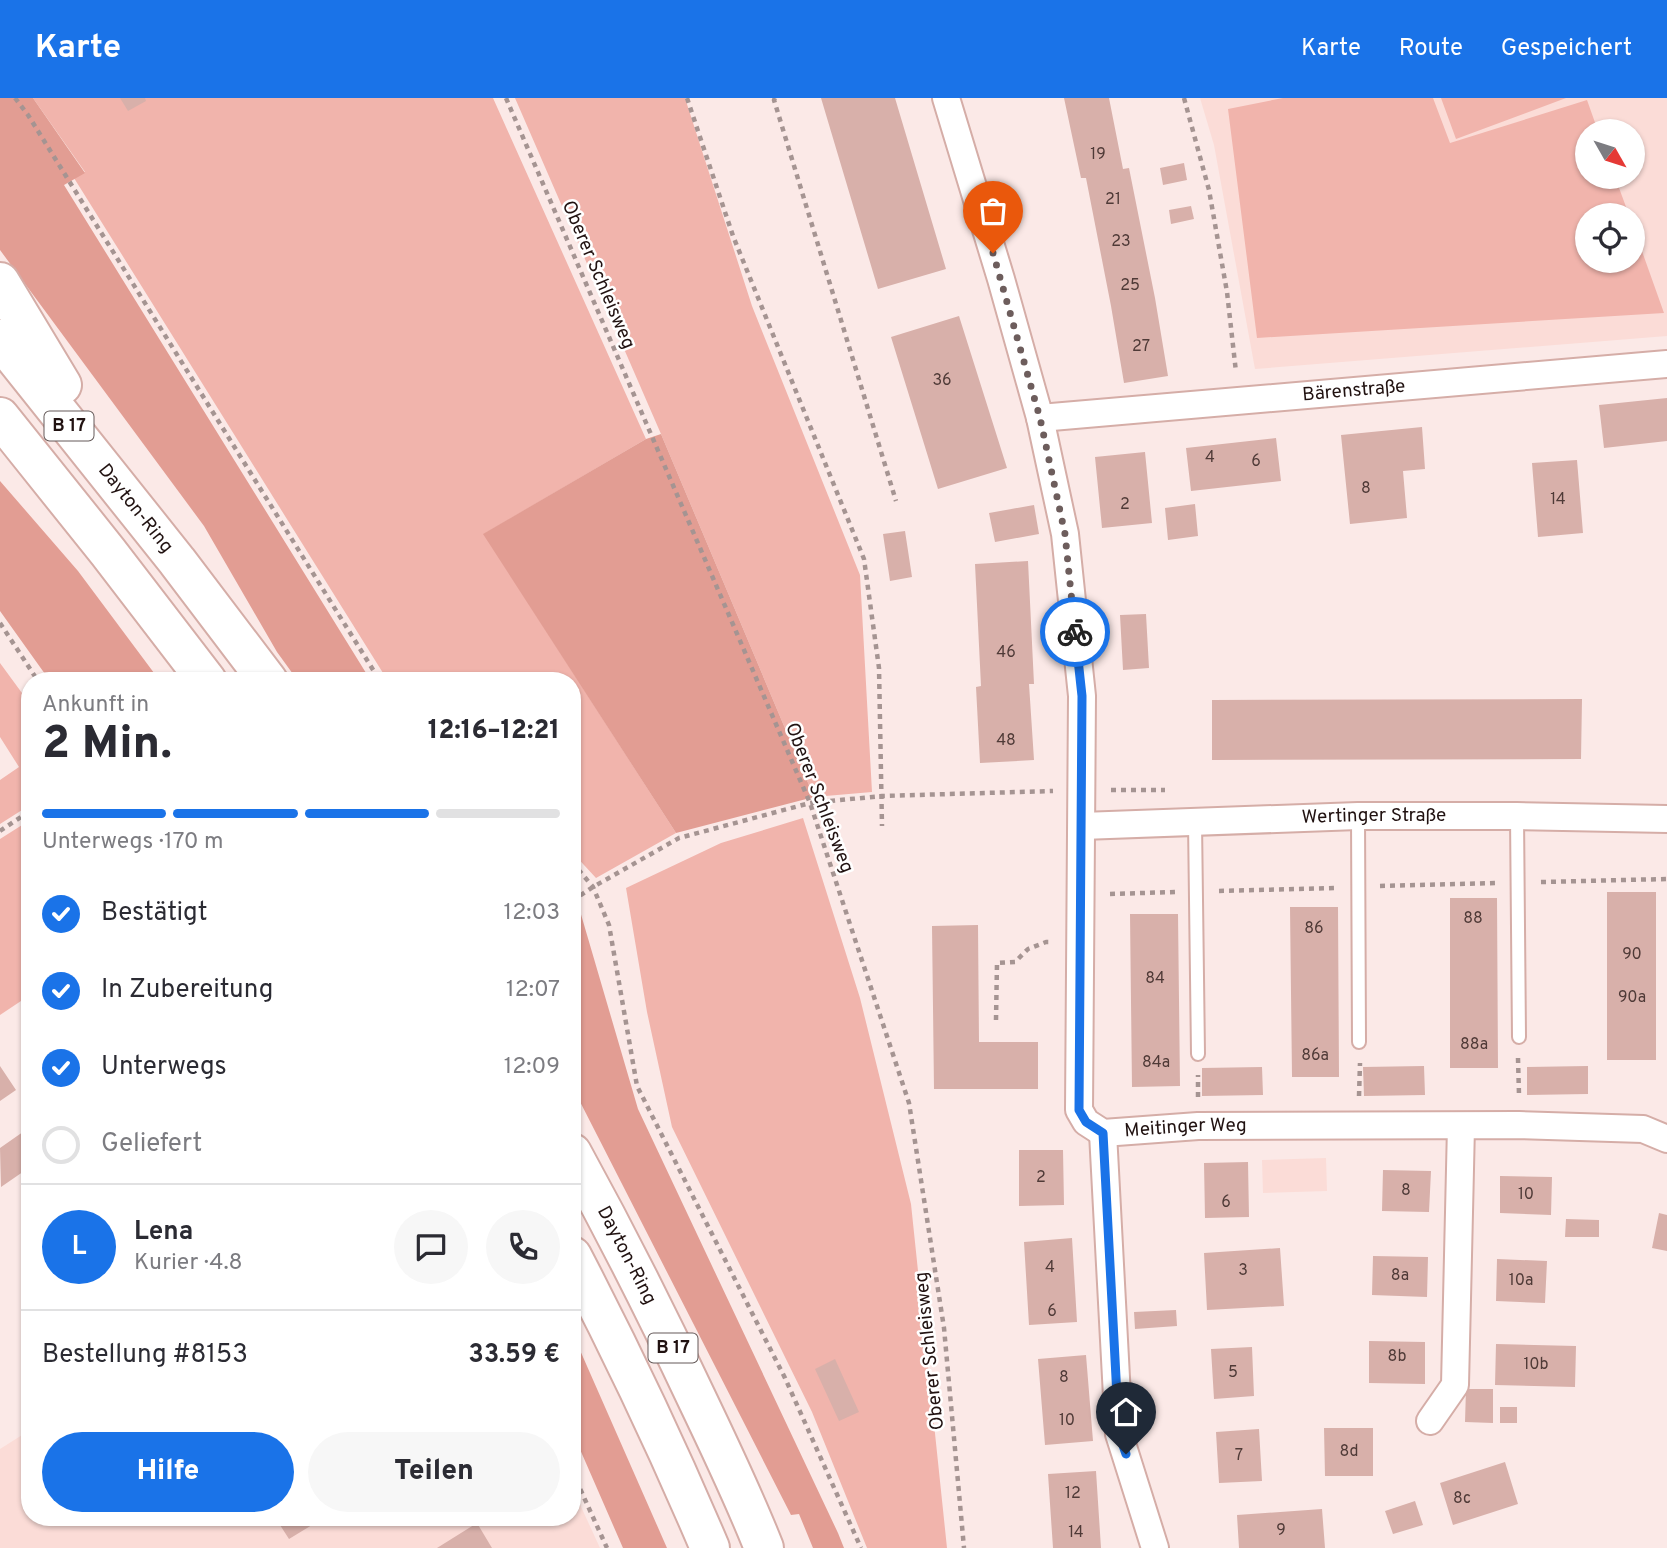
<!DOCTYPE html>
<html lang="de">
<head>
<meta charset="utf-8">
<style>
	body { margin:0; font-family:Overpass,sans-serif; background:#f7f7f7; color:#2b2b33; height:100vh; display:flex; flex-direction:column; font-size:26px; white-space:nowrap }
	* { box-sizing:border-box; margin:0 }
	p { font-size:23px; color:#7c7c81 }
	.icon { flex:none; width:38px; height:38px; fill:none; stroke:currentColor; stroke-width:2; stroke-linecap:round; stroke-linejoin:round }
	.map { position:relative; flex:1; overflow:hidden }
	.details { position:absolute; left:21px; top:574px; width:560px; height:854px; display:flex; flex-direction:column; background:#fff; border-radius:28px; box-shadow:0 2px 5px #0004 }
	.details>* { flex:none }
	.needle { width:46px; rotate:129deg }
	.controls { position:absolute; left:1575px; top:21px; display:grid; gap:14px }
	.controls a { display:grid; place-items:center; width:70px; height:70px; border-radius:50%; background:#fff; box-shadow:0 2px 5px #0004; font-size:35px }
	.pin { position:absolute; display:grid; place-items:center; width:60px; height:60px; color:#fff; margin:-72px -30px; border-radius:50% 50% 50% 0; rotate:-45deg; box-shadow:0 0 7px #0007 }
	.pin .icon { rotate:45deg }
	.courier { position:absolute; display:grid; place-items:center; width:70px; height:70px; margin:-35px; border:5px solid #1a73e8; border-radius:50%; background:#fff; color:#222; box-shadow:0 2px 9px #0007 }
	.head em { font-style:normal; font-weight:800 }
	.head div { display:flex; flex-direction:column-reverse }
	.head { display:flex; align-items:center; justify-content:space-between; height:119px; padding:0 21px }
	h1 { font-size:46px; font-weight:800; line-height:52px }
	.bar { display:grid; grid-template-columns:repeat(4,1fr); gap:10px 7px; align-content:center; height:84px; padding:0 21px }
	.bar i { height:9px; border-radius:5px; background:#e1e1e2 }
	.bar .active { background:#1a73e8 }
	.bar p { grid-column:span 4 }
	.line { display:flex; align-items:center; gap:18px; padding:0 21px; border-top:2px solid #e1e1e2 }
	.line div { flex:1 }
	.round { display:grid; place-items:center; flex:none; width:74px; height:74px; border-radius:37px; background:#f7f7f7 }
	ol { padding:0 21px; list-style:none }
	li { display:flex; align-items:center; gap:21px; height:77px }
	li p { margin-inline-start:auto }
	li .icon { padding:7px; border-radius:50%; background:#1a73e8; color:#fff; stroke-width:4 }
	li:last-child { color:#7c7c81 }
	li i { width:38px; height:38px; border:4px solid #e1e1e2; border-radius:50% }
	.primary-button { display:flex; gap:14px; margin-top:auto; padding:14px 21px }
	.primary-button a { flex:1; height:80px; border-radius:42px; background:#1a73e8; color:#fff; font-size:28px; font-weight:800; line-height:80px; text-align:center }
	.primary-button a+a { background:#f7f7f7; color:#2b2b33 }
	header { display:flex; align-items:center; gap:42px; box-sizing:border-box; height:98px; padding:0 35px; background:#1a73e8; color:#fff }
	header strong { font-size:33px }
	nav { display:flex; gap:38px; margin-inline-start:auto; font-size:24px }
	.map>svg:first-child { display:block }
	.built { fill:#fbdcd7; fill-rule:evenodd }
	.green { fill:#f1b4ac }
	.forest { fill:#e29d93 }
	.building { fill:#d8b0aa }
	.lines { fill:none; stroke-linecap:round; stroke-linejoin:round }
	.lane-casing { stroke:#d5ada7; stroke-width:16 }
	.street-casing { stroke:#d5ada7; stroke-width:30 }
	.highway-casing { stroke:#d5ada7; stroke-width:42 }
	.path { stroke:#a59492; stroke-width:4.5; stroke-dasharray:5 5; stroke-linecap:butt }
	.lane { stroke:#fff; stroke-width:12 }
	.street { stroke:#fff; stroke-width:26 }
	.highway { stroke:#fff; stroke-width:38 }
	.done { stroke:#6d5d5c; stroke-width:7; stroke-dasharray:0 12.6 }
	.route { stroke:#1a73e8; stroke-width:9 }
	.labels { text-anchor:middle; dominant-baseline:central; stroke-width:5; stroke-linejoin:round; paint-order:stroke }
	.number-label { font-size:16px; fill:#4f3a37 }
	.shield { fill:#fff; stroke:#645958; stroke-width:2 }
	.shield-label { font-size:18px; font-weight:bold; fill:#211211 }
	.street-label { font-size:19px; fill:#211211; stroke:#fff }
</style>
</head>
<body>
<header>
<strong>Karte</strong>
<nav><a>Karte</a><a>Route</a><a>Gespeichert</a></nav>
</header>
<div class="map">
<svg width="1667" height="1450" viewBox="0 0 1667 1450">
	<rect width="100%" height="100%" fill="#fbe9e7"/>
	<path class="built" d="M1200 0H1667V238L1255 271 1214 47ZM1587 33H1633V79H1587ZM1587 117H1633V163H1587Z
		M1326 1060 1327 1093 1263 1095 1262 1062Z
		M30 1332V1419H572V1389L600 1450H0V1351Z"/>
	<path class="green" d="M33 0H493L646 341 484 436 676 735 596 780 572 754V583H388L74 80 85 74Z
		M515 0H685L752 208 860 477 872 694 814 699 661 336Z
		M1283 0H1433L1450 45 1587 2 1598 33H1587V79H1615L1629 117H1587V163H1633V128L1664 215 1257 240 1228 11Z
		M1441 0H1566L1456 41Z
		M0 565 30 606V707L0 726V682L19 669 0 639Z
		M803 720 860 900 911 1106 947 1450H867L812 1314 672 1029 647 914 626 790 721 745Z
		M30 722V897L0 917V741Z"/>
	<path class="forest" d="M0 0H33L85 75 64 87 371 583H298L277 554 204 428 0 152Z
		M661 336 814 699 676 735 483 436 646 341Z
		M0 383 78 473 160 583H50L0 513Z
		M580 813 638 1011 838 1435 844 1450H813L799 1416 791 1417 572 988V818Z
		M572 1234 667 1450H623L572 1333Z"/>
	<path class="building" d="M120 0H145L146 3 128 13Z
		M821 0H895L946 171 878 191Z
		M1064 0H1109L1123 71 1129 70 1155 200 1168 278 1124 285 1111 208 1086 80H1081Z
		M1184 65 1187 82 1163 87 1160 70Z
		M1191 108 1194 121 1171 126 1169 112Z
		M959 218 1007 370 938 391 891 239Z
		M1667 300V343L1604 350 1599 307Z
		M1422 329 1425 371 1403 373 1407 420 1350 426 1341 337Z
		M1276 340 1281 383 1191 393 1186 350Z
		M1145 354 1152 425 1102 430 1095 359Z
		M1577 362 1583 435 1538 439 1532 365Z
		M1195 406 1198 438 1168 442 1165 410Z
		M1034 407 1039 436 995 444 989 415Z
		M905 433 912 479 890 483 883 436Z
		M1028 463 1034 586H1029L1034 662 980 665 976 589 981 588 975 466Z
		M1146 516 1149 570 1123 572 1120 517Z
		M1582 601 1581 661 1212 662V602Z
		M1607 794H1656V962H1607Z
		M1450 800H1497L1498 970H1450Z
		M1290 809H1338L1339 979H1292Z
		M1130 816H1178L1180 988 1132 989Z
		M978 827 979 944H1038V991H934L932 828Z
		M0 968 16 992 0 1003Z
		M1424 968 1425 997 1364 998 1363 969Z
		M1588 968V996L1527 997V969Z
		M1262 969 1263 997 1202 998V970Z
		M30 1029V1069L1 1089 0 1050Z
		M1019 1052H1063L1064 1107 1019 1108Z
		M1248 1064 1249 1119 1205 1120 1204 1065Z
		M1383 1072 1431 1073 1429 1114 1382 1113Z
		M1500 1078 1552 1079 1551 1117 1500 1115Z
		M1659 1115 1667 1117V1153L1652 1150Z
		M1566 1121 1599 1122V1139H1565Z
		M1072 1140 1077 1224 1029 1227 1024 1144Z
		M1280 1150 1284 1208 1207 1212 1204 1155Z
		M1373 1158 1428 1159 1427 1199 1372 1197Z
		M1497 1161 1547 1163 1545 1205 1496 1203Z
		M1176 1212 1177 1228 1135 1231 1134 1214Z
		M1369 1243 1425 1244V1286L1369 1285Z
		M1496 1246 1576 1248 1575 1289 1495 1287Z
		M1252 1249 1254 1298 1214 1301 1211 1251Z
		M1086 1257 1093 1343 1045 1347 1038 1261Z
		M835 1261 859 1314 839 1323 815 1271Z
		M1466 1291H1493V1325L1465 1324Z
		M1500 1309H1517V1325H1500Z
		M1324 1330H1373V1378H1325Z
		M1259 1331 1262 1383 1219 1385 1216 1334Z
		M1505 1364 1518 1406 1453 1427 1440 1385Z
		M1096 1373 1101 1450H1053L1048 1376Z
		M1415 1403 1423 1427 1393 1436 1385 1413Z
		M1322 1411 1325 1450H1239L1237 1417Z
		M293 1419H307L312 1427 289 1441 280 1427Z
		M477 1425 492 1450H437Z"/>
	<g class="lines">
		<g class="lane-casing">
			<path id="lane" d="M1358 718 1359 944
				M1517 718 1519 939
				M1195 724 1198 956"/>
		</g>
		<g class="street-casing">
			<g id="street">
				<path id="s1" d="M946 0 1001 181 1040 320 1065 436 1082 598 1079 1012 1086 1024 1103 1035 1198 1028 1519 1027 1643 1031 1667 1041"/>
				<path id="s2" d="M1040 320 1667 266"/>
				<path id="s3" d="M1082 728 1358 718H1517L1667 721"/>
				<path d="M1103 1035 1119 1336 1155 1450"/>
				<path d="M1430 1323 1455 1287 1461 1028"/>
			</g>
		</g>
		<g class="highway-casing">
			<g id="highway">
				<path d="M0 184 62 287"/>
				<path id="s4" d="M0 241 177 463 268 583"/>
				<path d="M0 319 108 454 207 583"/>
				<path id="s5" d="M572 1055C616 1135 657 1216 696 1299 720 1349 744 1399 764 1450"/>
				<path d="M572 1158C622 1254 668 1351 710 1450"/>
			</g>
		</g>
		<path class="path" d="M15 0 28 17 380 583
			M506 0 810 705 909 1005 944 1230 964 1450
			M687 0 733 138 864 461 879 570 882 728
			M775 0 774 2 896 403
			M1184 0 1209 92 1227 194 1236 274
			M0 525 38 583
			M1111 692H1165
			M0 733 30 713
			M572 764 593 789 609 827 637 988 785 1280 861 1450
			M1541 784 1667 781
			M1380 788 1497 785
			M1219 793 1336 790
			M1110 796 1175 794
			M572 803 593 789 679 740 810 705 882 698 1053 693
			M996 922 997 865 1015 864 1028 851 1046 844H1052
			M1518 960 1519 997
			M1359 998 1360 965
			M1198 999V977
			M572 1373 607 1450"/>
		<use href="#lane" class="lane"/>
		<use href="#street" class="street"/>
		<use href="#highway" class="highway"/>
	</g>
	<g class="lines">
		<path class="done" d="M993 155 1040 320 1065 436 1075 534"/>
		<path class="route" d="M1075 534 1082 598 1079 1012 1086 1024 1103 1035 1119 1336 1126 1356"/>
	</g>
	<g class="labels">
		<g class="number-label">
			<text x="1098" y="57">19</text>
			<text x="1113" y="102">21</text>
			<text x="1121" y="144">23</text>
			<text x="1130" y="188">25</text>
			<text x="1141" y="249">27</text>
			<text x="942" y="283">36</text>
			<text x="1210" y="360">4</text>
			<text x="1256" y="364">6</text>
			<text x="1366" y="391">8</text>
			<text x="1558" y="402">14</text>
			<text x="1125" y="407">2</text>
			<text x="1006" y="555">46</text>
			<text x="1006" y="643">48</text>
			<text x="1473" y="821">88</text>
			<text x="1314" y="831">86</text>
			<text x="1632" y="857">90</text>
			<text x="1155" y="881">84</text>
			<text x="1632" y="900">90a</text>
			<text x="1474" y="947">88a</text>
			<text x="1315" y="958">86a</text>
			<text x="1156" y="965">84a</text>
			<text x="1041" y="1080">2</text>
			<text x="1406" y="1093">8</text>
			<text x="1526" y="1097">10</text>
			<text x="1226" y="1105">6</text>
			<text x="1050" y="1170">4</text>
			<text x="1243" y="1173">3</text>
			<text x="1400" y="1178">8a</text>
			<text x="1521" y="1183">10a</text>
			<text x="1052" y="1214">6</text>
			<text x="1397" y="1259">8b</text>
			<text x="1536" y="1267">10b</text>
			<text x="1233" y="1275">5</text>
			<text x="1064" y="1280">8</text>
			<text x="1067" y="1323">10</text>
			<text x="1349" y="1354">8d</text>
			<text x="1239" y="1358">7</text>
			<text x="1073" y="1396">12</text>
			<text x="1462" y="1401">8c</text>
			<text x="1281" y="1433">9</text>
			<text x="1076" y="1435">14</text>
		</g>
		<g class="shield">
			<rect x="44.5" y="313.5" width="49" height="29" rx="5"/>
			<rect x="648.5" y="1235.5" width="49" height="29" rx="5"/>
		</g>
		<g class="shield-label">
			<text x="69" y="328">B 17</text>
			<text x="673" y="1250">B 17</text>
		</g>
		<g class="street-label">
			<text transform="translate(598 177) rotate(67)">Oberer Schleisweg</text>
			<text stroke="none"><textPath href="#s2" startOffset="315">Bärenstraße</textPath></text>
			<text stroke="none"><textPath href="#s4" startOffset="217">Dayton-Ring</textPath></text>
			<text transform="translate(819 700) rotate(69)">Oberer Schleisweg</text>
			<text stroke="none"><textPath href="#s3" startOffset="292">Wertinger Straße</textPath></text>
			<text stroke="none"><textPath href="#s1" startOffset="1146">Meitinger Weg</textPath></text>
			<text stroke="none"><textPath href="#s5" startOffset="116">Dayton-Ring</textPath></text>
			<text transform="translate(930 1253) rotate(-96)">Oberer Schleisweg</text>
		</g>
	</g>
</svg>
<div class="controls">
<a><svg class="needle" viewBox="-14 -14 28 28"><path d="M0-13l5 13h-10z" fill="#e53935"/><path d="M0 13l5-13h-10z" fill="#7c7c81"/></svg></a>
<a><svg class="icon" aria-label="locate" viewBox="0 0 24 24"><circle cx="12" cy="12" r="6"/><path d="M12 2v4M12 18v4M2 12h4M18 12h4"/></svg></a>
</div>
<div class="pin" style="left:993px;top:155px;background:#ea580c"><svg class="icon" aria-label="bag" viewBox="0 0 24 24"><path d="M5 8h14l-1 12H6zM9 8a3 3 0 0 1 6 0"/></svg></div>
<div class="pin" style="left:1126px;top:1356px;background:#1f2937"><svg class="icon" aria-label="home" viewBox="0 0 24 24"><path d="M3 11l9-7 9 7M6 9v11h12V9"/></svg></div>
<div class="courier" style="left:1075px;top:534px"><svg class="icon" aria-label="bike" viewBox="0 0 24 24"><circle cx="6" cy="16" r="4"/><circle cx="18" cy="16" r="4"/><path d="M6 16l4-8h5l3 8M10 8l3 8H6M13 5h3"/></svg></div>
<section class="details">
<div class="head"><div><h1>2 Min.</h1><p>Ankunft in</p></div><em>12:16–12:21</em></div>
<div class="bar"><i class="active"></i><i class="active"></i><i class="active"></i><i></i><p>Unterwegs · 170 m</p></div>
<ol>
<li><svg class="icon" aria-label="check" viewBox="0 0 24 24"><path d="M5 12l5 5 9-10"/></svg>Bestätigt<p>12:03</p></li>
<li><svg class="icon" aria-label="check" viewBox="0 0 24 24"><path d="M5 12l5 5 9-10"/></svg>In Zubereitung<p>12:07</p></li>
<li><svg class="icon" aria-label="check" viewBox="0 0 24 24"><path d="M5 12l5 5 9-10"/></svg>Unterwegs<p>12:09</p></li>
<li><i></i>Geliefert</li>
</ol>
<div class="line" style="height:126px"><b class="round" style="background:#1a73e8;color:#fff">L</b><div><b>Lena</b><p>Kurier · 4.8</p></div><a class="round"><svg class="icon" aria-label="chat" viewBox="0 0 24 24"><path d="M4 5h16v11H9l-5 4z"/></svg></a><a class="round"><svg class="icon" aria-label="phone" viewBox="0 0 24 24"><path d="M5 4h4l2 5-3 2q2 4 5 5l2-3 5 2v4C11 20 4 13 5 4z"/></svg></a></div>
<div class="line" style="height:91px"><div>Bestellung #8153</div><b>33.59 €</b></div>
<div class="primary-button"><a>Hilfe</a><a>Teilen</a></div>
</section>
</div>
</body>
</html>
